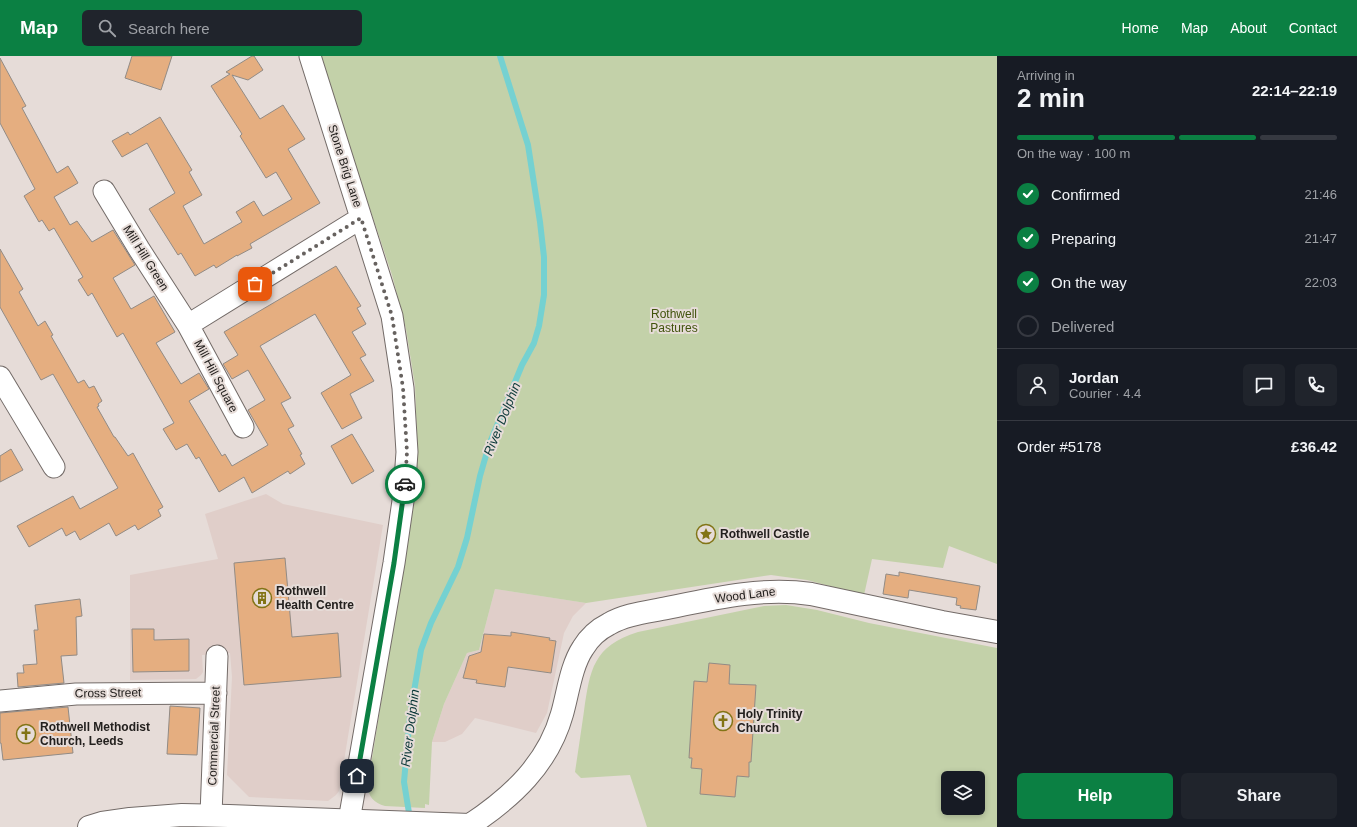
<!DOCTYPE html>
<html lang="en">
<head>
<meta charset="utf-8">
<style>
	body { margin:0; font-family:Arial,sans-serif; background:#20242c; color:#f1f3f6; height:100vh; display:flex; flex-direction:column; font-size:15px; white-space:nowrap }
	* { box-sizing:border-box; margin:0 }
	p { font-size:13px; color:#9ea1a6 }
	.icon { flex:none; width:22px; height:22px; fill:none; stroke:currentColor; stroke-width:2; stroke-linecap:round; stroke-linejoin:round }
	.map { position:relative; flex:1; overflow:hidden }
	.panel { display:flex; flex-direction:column; background:#171b24; width:360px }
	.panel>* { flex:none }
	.controls { position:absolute; left:941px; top:715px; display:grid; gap:8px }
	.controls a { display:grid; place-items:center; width:44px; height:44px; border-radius:6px; background:#171b24; box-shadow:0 2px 6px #0003; font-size:20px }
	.pin { position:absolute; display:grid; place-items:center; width:34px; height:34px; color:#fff; margin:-17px; border-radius:8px; box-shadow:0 2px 6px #0006 }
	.courier { position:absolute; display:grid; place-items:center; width:40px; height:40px; margin:-20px; border:3px solid #0b8043; border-radius:50%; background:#fff; color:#222; box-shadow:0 1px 5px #0007 }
	.overview em { font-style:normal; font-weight:700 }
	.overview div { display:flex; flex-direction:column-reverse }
	.overview { display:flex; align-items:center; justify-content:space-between; height:68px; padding:0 20px }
	h1 { font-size:26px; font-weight:700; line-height:30px }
	.bar { display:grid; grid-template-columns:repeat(4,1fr); gap:6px 4px; align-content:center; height:48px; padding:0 20px }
	.bar i { height:5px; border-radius:3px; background:#363941 }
	.bar .current { background:#0b8043 }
	.bar p { grid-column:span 4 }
	.line { display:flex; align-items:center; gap:10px; padding:0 20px; border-top:1px solid #363941 }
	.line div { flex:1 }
	.round { display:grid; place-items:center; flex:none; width:42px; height:42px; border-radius:6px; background:#20242c }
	ol { padding:0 20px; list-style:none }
	li { display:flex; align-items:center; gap:12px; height:44px }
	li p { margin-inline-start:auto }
	li .icon { padding:4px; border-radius:50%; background:#0b8043; color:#fff; stroke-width:4 }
	li:last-child { color:#9ea1a6 }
	li i { width:22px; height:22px; border:2px solid #363941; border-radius:50% }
	.cta { display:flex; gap:8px; margin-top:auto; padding:8px 20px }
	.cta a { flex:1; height:46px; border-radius:6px; background:#0b8043; color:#fff; font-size:16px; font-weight:700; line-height:46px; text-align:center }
	.cta a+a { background:#20242c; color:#f1f3f6 }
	header { display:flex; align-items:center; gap:24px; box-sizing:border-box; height:56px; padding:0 20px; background:#0b8043; color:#fff }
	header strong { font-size:19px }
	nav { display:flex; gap:22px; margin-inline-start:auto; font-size:14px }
	.search { width:280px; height:36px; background:#20242c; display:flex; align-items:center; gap:10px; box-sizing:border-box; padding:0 14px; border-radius:6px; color:#9ea1a6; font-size:15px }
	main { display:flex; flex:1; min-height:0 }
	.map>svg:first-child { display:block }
	.built { fill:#e0cec9 }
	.green { fill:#c3d1a9; fill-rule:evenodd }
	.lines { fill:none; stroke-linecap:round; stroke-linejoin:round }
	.stream { stroke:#75d1d1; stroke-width:6 }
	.building { fill:#e5ae80; stroke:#928b85 }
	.street-casing { stroke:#736b68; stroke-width:23 }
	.secondary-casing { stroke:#736b68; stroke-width:24 }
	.street { stroke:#fff; stroke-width:21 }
	.secondary { stroke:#fff; stroke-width:22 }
	.done { stroke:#67625f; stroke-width:4; stroke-dasharray:0 7.2 }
	.route { stroke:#0b8043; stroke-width:5 }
	.labels { text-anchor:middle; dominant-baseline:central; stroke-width:4; stroke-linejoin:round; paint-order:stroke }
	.street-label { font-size:12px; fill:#23201e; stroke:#e6dcd8 }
	.park-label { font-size:12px; fill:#41530c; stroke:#e6dcd8 }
	.poi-label { font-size:12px; font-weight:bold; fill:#23201e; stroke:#e6dcd8; text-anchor:start }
	.water-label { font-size:13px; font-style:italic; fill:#093737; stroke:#e6dcd8 }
</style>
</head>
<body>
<header>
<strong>Map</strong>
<div class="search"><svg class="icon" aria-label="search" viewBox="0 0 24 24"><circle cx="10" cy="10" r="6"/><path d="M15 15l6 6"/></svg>Search here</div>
<nav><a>Home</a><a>Map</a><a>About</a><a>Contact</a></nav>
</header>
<main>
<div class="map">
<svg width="997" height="771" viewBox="0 0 997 771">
	<rect width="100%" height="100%" fill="#e6dcd8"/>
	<path class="built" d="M266 438 283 448 383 469 339 735 336 739 328 745 249 741 227 719 232 621 230 597 202 599 203 616 201 619 196 623 130 624V519L218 503 205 458Z
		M495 533 586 547 573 560 564 577 547 657 536 677 475 662 462 678 445 686H432L444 648 467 597 479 594Z"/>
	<path class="green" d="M319 0H997V508L949 490 943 512 872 503 864 539 807 524 771 519 586 547 495 533 479 594 467 597 444 648 432 686 429 749 425 748V752L385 750C373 747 367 739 368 727L413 450 417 383 415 330 406 273 392 219Z
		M786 549 817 554 869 567 997 592V771H647L630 719 581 722 575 716C578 696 581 676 584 655 590 614 593 590 638 576L764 550ZM948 722H978V752H948Z"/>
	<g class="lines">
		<path class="stream" d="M410 763 404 726 410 659 421 594 431 567 458 511 467 482 480 420 489 389 522 309 534 287 539 270 544 239V201L540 166 528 89 500 0"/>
	</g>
	<path class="building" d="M132 0H172L161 34 125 22Z
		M252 0H254L263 14 248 24 232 19 260 63 283 49 305 83 288 93 320 147 250 188 252 192 237 200V199L216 212 214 209 195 220 181 197 178 199 149 153 175 137 147 87 122 101 112 85 128 76 130 79 160 61 192 114 189 116 202 139 183 150 204 188 242 166 236 156 254 145 263 160 292 143 276 116 266 122 240 80 242 78 211 30 230 18 226 16Z
		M0 2 26 50 22 52 57 117 68 110 78 127 54 141 70 169 77 165 92 186 113 174 135 209 113 222 131 253 154 240 175 276 156 287 181 328 199 317 209 333 189 345 222 400 225 398 232 410 268 389 248 354 265 344 248 314 232 323 223 308 238 299 224 276 336 210 361 250 357 252 366 268 352 276 366 299 360 302 374 325 350 338 362 362 342 373 321 337 351 319 315 258 260 290 291 342 281 347 294 370 288 373 302 398 300 399 305 408 290 418 288 415 252 437 244 421 219 436 199 401 196 403 187 388 176 394 163 373 174 367 123 277 117 281 92 237 88 240 78 224 83 221 54 172 49 175 42 164 39 166 24 140 35 133 0 67Z
		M0 193 23 233 19 236 38 270 45 265 53 279 51 280 78 327 84 324 89 332 94 330 102 345 98 348 99 350 97 351 114 381H115L128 400 133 397 163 451 158 454 161 460 138 474 135 469 116 480 109 467 80 484 75 475 66 480 62 472 29 491 17 470 73 440 80 453 118 432 53 318 41 324 0 251Z
		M352 378 374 415 352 428 331 390Z
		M11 393 23 414 0 426V400Z
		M285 502 292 581 338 577 341 621 244 629 234 507Z
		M899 516 980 530 976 554 960 552 961 550 956 549 957 542 909 534 908 542 883 538 886 518 899 520Z
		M80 543 82 560 76 561 77 599 61 600 64 627 18 631 17 617H24L23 609 37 608 34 574H38L35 549Z
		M132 573H154V584L189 583V615L133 616Z
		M511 576 550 582 549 584 556 585 551 617 508 611 505 631 476 627 477 624 463 622 469 600 481 596 484 578 511 580Z
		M709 607 730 609 729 628 756 629 751 706H749V721L737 720 735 741 700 738 702 713 691 712 692 702H689L694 625 707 626Z
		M170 650 200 652 197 699 167 698Z
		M68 651 73 697 3 704 1 687H0V657Z"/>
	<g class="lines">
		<g class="street-casing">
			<path id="street" d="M310 0 392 260 403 332 407 396 404 438 394 507 349 765
				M104 135 139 193 188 269 243 371
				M188 269 361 162
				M0 321 54 411
				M0 645 76 638 216 637
				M211 759 217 600"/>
		</g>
		<g class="secondary-casing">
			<path id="secondary" d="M89 771 102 767 130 763 182 759 229 760 470 769C512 741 548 708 562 658 568 637 571 610 583 592 589 582 599 573 609 568 626 558 648 556 667 552 715 542 762 531 811 538L942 566 997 576"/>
		</g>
		<use href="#street" class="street"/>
		<use href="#secondary" class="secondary"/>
	</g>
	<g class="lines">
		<path class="done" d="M255 228 361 162 392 260 403 332 407 396 405 428"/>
		<path class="route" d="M357 720 394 507 405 428"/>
	</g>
	<defs>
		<g id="sight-ring" transform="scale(1)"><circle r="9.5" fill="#e6dcd8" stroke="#827416" stroke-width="1.5"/><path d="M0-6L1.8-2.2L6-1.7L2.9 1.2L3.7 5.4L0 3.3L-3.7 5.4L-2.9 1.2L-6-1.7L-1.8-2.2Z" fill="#827416"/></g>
		<g id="building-ring" transform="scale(1)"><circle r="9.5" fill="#e6dcd8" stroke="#827416" stroke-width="1.5"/><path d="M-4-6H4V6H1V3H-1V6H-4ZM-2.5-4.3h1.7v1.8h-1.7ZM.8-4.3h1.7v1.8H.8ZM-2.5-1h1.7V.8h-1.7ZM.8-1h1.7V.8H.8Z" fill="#827416"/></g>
		<g id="church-ring" transform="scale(1)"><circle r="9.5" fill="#e6dcd8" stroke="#827416" stroke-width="1.5"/><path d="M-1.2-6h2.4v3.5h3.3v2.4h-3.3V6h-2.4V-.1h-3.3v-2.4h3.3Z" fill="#827416"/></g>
	</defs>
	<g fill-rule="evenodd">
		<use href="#sight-ring" x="706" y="478"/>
		<use href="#building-ring" x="262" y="542"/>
		<use href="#church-ring" x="723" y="665"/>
		<use href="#church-ring" x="26" y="678"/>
	</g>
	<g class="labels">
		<g class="street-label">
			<text transform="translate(345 110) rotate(72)">Stone Brig Lane</text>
			<text transform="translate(146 202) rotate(58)">Mill Hill Green</text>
			<text transform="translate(216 320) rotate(62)">Mill Hill Square</text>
			<text transform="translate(745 539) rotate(-7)">Wood Lane</text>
			<text transform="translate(108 637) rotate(-1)">Cross Street</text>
			<text transform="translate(214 680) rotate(-88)">Commercial Street</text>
		</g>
		<g class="park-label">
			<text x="674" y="258">Rothwell<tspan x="674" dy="14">Pastures</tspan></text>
		</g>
		<g class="poi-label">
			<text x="720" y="478">Rothwell Castle</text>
			<text x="276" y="535">Rothwell<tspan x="276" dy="14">Health Centre</tspan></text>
			<text x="737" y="658">Holy Trinity<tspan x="737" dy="14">Church</tspan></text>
			<text x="40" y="671">Rothwell Methodist<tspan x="40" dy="14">Church, Leeds</tspan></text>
		</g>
		<g class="water-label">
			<text transform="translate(502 363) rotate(-68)">River Dolphin</text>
			<text transform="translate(410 672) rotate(-83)">River Dolphin</text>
		</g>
	</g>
</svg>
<div class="controls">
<a><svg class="icon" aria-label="layers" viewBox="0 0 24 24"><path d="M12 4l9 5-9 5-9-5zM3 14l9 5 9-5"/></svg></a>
</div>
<div class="pin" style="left:255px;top:228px;background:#ea580c"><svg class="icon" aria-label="bag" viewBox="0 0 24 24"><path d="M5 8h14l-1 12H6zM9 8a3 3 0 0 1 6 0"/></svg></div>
<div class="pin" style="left:357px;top:720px;background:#1f2937"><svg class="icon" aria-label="home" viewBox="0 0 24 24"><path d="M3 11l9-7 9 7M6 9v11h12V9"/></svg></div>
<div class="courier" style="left:405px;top:428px"><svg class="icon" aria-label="car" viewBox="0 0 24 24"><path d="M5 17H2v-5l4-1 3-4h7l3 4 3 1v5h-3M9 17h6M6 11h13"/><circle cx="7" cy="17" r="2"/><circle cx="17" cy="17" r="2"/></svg></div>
</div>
<section class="panel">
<div class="overview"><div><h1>2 min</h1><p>Arriving in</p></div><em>22:14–22:19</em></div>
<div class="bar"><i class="current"></i><i class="current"></i><i class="current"></i><i></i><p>On the way · 100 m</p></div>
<ol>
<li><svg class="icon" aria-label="check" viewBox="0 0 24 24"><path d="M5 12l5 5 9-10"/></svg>Confirmed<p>21:46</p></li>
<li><svg class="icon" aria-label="check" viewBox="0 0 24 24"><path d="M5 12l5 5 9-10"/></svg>Preparing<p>21:47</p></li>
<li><svg class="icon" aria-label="check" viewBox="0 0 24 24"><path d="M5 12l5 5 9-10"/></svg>On the way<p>22:03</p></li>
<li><i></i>Delivered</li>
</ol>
<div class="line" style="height:72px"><a class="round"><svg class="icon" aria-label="person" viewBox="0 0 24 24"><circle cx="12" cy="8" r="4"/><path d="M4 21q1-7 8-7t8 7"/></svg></a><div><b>Jordan</b><p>Courier · 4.4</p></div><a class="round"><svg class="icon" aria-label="chat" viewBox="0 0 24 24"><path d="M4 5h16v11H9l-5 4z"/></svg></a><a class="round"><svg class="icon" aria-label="phone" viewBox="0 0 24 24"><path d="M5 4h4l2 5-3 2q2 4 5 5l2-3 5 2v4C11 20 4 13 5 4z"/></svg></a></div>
<div class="line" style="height:52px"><div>Order #5178</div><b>£36.42</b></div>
<div class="cta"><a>Help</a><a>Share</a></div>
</section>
</main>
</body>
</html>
